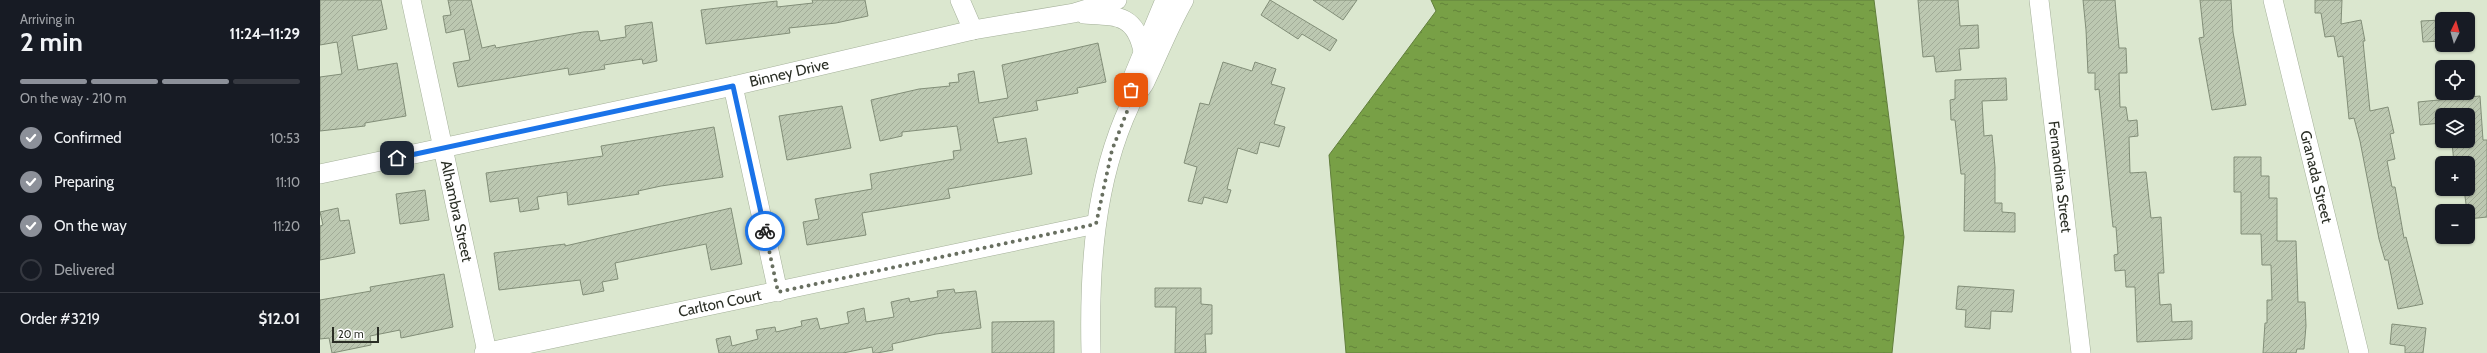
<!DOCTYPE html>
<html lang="en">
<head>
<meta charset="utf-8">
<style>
	body { margin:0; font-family:Cabin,sans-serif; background:#20242c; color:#f1f3f6; height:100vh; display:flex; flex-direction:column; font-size:15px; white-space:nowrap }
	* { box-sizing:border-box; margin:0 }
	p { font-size:13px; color:#9ea1a6 }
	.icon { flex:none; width:22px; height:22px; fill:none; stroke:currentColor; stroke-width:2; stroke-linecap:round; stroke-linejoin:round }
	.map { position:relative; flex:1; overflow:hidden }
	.sheet { display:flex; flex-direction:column; background:#171b24; width:320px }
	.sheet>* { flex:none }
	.needle { width:26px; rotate:5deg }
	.fabs { position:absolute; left:2115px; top:12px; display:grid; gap:8px }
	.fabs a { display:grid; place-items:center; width:40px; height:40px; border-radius:6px; background:#171b24; box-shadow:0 1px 3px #0004; font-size:20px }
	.scale { position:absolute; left:12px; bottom:10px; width:47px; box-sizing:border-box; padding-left:4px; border:2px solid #2a2e25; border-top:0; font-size:11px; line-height:14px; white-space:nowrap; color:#2a2e25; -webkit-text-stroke:3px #fff; paint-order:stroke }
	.pin { position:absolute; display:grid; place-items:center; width:34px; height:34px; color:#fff; margin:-17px; border-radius:8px; box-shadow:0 2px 6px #0006 }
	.courier { position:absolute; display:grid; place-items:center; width:40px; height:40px; margin:-20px; border:3px solid #1a73e8; border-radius:50%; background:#fff; color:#222; box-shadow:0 1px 5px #0007 }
	.summary em { font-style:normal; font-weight:800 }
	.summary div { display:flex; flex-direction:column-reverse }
	.summary { display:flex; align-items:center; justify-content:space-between; height:68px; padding:0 20px }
	h1 { font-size:26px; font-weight:800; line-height:30px }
	.bar { display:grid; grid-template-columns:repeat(4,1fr); gap:6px 4px; align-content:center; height:48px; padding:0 20px }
	.bar i { height:5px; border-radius:3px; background:#363941 }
	.bar .selected { background:#8c9099 }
	.bar p { grid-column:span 4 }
	.line { display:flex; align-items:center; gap:10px; padding:0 20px; border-top:1px solid #363941 }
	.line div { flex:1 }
	ol { padding:0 20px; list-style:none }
	li { display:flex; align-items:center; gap:12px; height:44px }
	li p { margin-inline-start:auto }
	li .icon { padding:4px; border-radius:50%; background:#8c9099; color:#fff; stroke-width:4 }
	li:last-child { color:#9ea1a6 }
	li i { width:22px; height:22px; border:2px solid #363941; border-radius:50% }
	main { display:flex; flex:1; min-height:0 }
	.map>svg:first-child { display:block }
	.water { fill:url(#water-ripples); stroke:#617e3c }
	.building { fill:url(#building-hatch); stroke:#828e78 }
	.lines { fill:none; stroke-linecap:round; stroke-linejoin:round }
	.street-casing { stroke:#a4b099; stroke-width:20 }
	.street { stroke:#fff; stroke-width:19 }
	.done { stroke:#686f60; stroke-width:4; stroke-dasharray:0 7.2 }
	.route { stroke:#1a73e8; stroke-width:5 }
	.labels { text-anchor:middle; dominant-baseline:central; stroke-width:3; stroke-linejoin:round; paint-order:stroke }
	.street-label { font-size:15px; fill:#2a2e25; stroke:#fff }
</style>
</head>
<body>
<main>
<section class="sheet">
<div class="summary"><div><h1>2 min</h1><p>Arriving in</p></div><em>11:24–11:29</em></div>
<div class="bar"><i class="selected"></i><i class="selected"></i><i class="selected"></i><i></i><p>On the way · 210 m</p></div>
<ol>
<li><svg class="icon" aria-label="check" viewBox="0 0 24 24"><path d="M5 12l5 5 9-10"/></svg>Confirmed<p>10:53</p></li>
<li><svg class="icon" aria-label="check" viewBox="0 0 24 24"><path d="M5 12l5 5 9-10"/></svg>Preparing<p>11:10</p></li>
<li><svg class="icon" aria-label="check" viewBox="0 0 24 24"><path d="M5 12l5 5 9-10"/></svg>On the way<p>11:20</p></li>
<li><i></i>Delivered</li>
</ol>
<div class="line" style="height:52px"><div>Order #3219</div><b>$12.01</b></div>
</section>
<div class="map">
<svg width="2167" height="353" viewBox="0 0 2167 353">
	<defs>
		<pattern id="water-ripples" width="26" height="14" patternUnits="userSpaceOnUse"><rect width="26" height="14" fill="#78a046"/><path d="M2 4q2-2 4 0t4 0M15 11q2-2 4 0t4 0" fill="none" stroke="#63833a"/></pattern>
		<pattern id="building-hatch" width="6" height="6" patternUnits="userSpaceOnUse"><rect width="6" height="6" fill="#bcc8b1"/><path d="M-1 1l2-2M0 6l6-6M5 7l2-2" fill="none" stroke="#a2ac98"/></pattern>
	</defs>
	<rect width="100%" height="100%" fill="#dbe7cf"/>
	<path class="water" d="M1111 0H1554L1584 237 1572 353H1026L1009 155 1116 11Z"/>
	<path class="building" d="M0 0H61L67 29 32 36 38 70 77 63 86 116 45 123V126L0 131V77L22 74 17 42 0 45Z
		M128 0H151L162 48 175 45 176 48 263 32 278 31 280 41 306 37 305 26 332 22 337 61 323 64 322 59 284 65 285 69 249 75 248 68 138 87 133 63 150 60 144 29 126 33 123 16 131 15Z
		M492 0H545L548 16 516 23 469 28 470 33 386 44 381 10 457 1V7L493 3Z
		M950 0 1017 40 1010 51 982 34 978 39 941 15Z
		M993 0H1037L1023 20Z
		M1598 0H1638L1640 26 1658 25 1659 48 1639 49 1641 70 1616 72 1614 56 1603 57Z
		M1763 0H1795L1799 48H1806L1807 73H1799L1800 107H1806L1808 121 1817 120 1818 136 1809 137 1810 173 1826 172 1831 218 1841 217 1844 273H1838L1840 305 1851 304 1852 322 1872 321V339L1817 342 1815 287H1806L1805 270 1795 271 1794 255 1798 254 1796 227H1793L1779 89 1775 90V73H1768L1766 30Z
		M1880 0H1911L1913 32 1926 105 1892 110 1879 38 1884 37Z
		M1995 0H2022L2021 24 2041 20 2045 41H2043L2050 111 2068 107 2074 133 2070 134 2075 159 2067 161 2072 187H2075L2084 238 2086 237 2103 304 2078 309 2068 260H2065L2059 239 2040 141 2034 118 2029 119 2023 56 2018 57 2014 36 2005 37 2001 13H1995Z
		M2122 20V41L2103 42 2101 21Z
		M778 43 786 82 757 88 758 93 716 101 718 110 673 118 678 143 706 138 712 174 628 189 630 198 542 213 546 235 487 245 483 222 499 219 495 199 552 189 550 174 634 159 633 151 641 150 637 126 582 132V136L560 141 551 100 599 89 630 86 629 83 639 82 638 74 654 71 659 103 688 98 682 65Z
		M903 62 932 71 935 62 956 69 951 84 965 88 954 124 965 127 959 147 940 142 937 154 918 148 907 189 911 190 907 203 884 197 882 204 868 201 877 167 864 163 880 103 889 105Z
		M1686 78 1687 100 1662 101 1664 136 1672 135 1675 167V203H1682V212L1695 213V232L1644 231 1645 174H1641L1635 120H1631L1630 100 1635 99V80Z
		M2160 96 2163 140H2167V217L2148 219 2144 189H2148V163H2134L2132 143 2148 142V115H2122V123L2100 125 2098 102Z
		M522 106 531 148 467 160 459 116Z
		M394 127 403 177 341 186 318 191 319 194 248 205 247 192 217 197 219 209 200 212 198 198 170 202 166 173 283 156 281 146Z
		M1914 157H1941V176H1949V198H1957V241H1976L1978 302H1985L1986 326 1984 349H1977L1976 353H1943L1945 323H1947V300H1952L1951 265H1942L1941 234H1921V192H1914Z
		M105 190 109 220 80 224 76 194Z
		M18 208 20 221 29 220 35 253 0 260V226L3 225 0 212Z
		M411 208 422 264 391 270 386 244 295 263 298 279 282 282 284 291 263 295 260 280 179 290 174 253 245 244V246Z
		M124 274 133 327 81 338 80 330 50 336 51 345 12 353 9 338 0 339V300L51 291 50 287Z
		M1638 286 1694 290 1692 312 1671 311 1670 329 1645 327 1646 310 1636 309Z
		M835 288H881V304L892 305V334H885L886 353H855L856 307H835Z
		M634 289 635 293 656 291 661 328 616 334 572 344 573 350 557 353H553L552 347 523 353H399L396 339 410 336 412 346 438 339 436 330 455 327 456 332 482 326 481 321 497 318 500 329 529 323 527 312 544 308 546 322 574 317 571 302 589 298 590 302 618 297 617 291Z
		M734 321V353H672V322Z
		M2072 324 2106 328 2103 353H2085V346L2070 344Z"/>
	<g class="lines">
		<g class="street-casing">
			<g id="street">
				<path id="s1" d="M91 0 167 352"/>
				<path d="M640 0 653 30"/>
				<path id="s2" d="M1719 0 1761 353"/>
				<path id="s3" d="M1953 0 2039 353"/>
				<path d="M764 14C797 16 815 14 823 51"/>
				<path d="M413 86 458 292"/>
				<path d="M810 102 813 77 845 0"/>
				<path id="s4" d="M0 174 413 86 653 30 754 13 797 0"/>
				<path id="s5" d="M164 353 776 224"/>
				<path d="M771 353C769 270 774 182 810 105 813 97 821 90 825 82 838 55 849 26 864 0"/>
			</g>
		</g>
		<use href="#street" class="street"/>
	</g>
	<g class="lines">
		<path class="done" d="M445 231 458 292 776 224 792 150 810 104 811 90"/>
		<path class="route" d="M77 158 413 86 445 231"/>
	</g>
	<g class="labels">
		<g class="street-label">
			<text stroke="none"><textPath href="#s4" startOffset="480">Binney Drive</textPath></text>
			<text stroke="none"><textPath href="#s2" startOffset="178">Fernandina Street</textPath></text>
			<text stroke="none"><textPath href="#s3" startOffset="182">Granada Street</textPath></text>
			<text stroke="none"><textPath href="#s1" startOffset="216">Alhambra Street</textPath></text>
			<text stroke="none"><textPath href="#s5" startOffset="241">Carlton Court</textPath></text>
		</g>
	</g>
</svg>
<div class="fabs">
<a><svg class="needle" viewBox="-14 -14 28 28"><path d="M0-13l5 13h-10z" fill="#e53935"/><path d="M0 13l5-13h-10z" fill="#9ea1a6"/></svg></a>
<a><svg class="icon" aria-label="locate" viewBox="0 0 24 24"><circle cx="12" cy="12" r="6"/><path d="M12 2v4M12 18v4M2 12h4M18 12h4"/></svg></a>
<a><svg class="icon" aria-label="layers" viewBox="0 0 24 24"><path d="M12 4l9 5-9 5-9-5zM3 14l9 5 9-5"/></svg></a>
<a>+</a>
<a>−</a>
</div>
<div class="scale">20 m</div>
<div class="pin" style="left:811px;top:90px;background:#ea580c"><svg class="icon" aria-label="bag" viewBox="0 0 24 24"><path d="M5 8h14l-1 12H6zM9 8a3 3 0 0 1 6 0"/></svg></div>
<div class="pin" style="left:77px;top:158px;background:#1f2937"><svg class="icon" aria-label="home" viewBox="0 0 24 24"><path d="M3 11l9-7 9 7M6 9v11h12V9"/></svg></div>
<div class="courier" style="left:445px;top:231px"><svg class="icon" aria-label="bike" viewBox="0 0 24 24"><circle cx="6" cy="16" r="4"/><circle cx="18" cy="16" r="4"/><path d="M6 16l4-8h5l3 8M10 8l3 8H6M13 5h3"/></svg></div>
</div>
</main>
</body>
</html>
